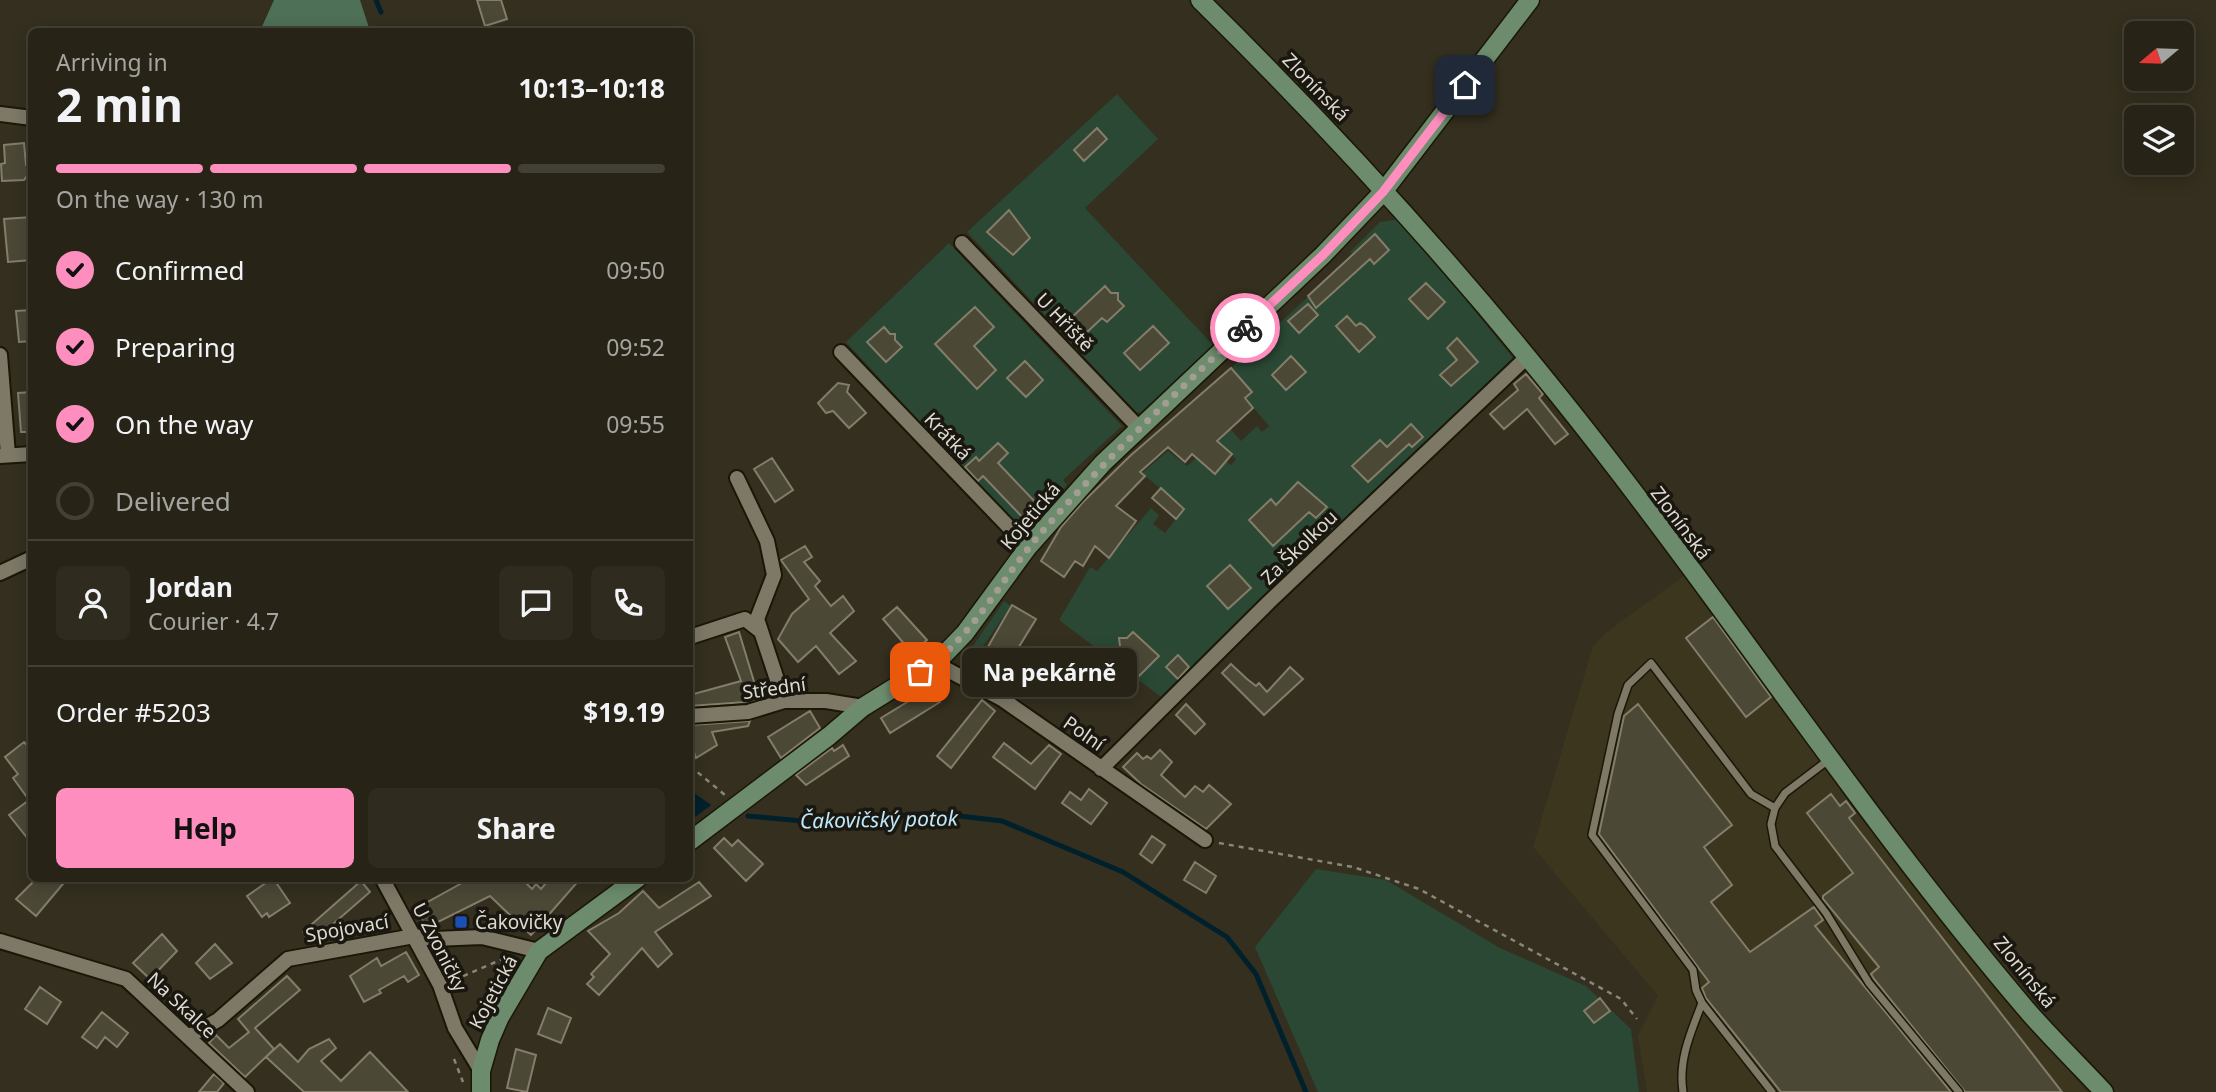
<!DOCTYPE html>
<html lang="en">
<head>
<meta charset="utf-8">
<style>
	body { margin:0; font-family:"Noto Sans",sans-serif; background:#2f2b1f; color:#f1f3f6; height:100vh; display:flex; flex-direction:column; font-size:26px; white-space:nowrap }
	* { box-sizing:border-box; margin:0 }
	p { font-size:23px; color:#a4a4a1 }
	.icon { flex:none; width:38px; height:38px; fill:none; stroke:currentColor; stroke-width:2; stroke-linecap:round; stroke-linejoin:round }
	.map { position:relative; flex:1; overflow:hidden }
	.details { position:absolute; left:28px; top:28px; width:665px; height:854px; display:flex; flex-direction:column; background:#272316; border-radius:10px; box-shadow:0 4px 18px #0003,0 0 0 2px #434035 }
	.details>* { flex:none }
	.needle { width:46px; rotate:251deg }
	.controls { position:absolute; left:2124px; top:21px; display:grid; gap:14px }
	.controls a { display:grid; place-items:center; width:70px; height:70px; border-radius:10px; background:#272316; box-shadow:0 4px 18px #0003,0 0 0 2px #434035; font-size:35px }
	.pin { position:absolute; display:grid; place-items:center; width:60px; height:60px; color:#fff; margin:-30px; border-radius:14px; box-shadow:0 4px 10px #0006 }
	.courier { position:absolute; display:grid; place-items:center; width:70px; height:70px; margin:-35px; border:5px solid #fe8ebe; border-radius:50%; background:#fff; color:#222; box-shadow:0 2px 9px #0007 }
	.bubble { position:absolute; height:49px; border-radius:10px; background:#272316; box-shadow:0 4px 18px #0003,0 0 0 2px #434035; font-size:23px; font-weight:700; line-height:49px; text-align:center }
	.summary em { font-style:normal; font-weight:700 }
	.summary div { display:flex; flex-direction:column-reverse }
	.summary { display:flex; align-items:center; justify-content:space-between; height:119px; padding:0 28px }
	h1 { font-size:46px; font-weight:700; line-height:52px }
	.bar { display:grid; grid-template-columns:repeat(4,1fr); gap:10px 7px; align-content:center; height:84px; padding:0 28px }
	.bar i { height:9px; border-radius:5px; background:#434035 }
	.bar .on { background:#fe8ebe }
	.bar p { grid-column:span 4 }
	.line { display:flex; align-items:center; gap:18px; padding:0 28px; border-top:2px solid #434035 }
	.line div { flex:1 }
	.round { display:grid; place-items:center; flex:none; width:74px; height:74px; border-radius:10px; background:#2f2b1f }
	ol { padding:0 28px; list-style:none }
	li { display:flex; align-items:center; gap:21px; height:77px }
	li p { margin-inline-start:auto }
	li .icon { padding:7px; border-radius:50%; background:#fe8ebe; color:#111; stroke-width:4 }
	li:last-child { color:#a4a4a1 }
	li i { width:38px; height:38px; border:4px solid #434035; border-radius:50% }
	.primary-button { display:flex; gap:14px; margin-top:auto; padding:14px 28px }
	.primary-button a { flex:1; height:80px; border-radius:10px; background:#fe8ebe; color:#111; font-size:28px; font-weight:700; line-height:80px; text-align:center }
	.primary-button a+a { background:#2f2b1f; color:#f1f3f6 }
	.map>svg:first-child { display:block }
	.built { fill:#3c361e }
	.green { fill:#2a4833 }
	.forest { fill:#4e7057 }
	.water { fill:#00212c }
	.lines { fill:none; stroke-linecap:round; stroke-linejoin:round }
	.stream { stroke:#00212c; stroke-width:5 }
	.building { fill:#4c4836; stroke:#837d6a; stroke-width:2 }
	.lane-casing { stroke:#1b1707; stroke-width:10 }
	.street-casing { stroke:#1b1707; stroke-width:18 }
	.secondary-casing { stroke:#1b1707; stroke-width:21 }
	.path { stroke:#8a8678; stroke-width:2.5; stroke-dasharray:5 5; stroke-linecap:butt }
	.lane { stroke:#7e7966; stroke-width:7 }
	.street { stroke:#7e7966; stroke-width:14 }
	.secondary { stroke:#6d8c6d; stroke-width:18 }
	.done { stroke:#a29f92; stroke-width:7; stroke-dasharray:0 12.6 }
	.route { stroke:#fe8ebe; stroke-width:9 }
	.transit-dot { fill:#1a4fb4; stroke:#191710; stroke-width:2.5 }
	.labels { text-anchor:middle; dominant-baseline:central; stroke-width:7; stroke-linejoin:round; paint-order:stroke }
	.street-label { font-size:19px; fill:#dddbd0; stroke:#191710 }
	.poi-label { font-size:19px; fill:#dddbd0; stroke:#191710; text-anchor:start }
	.water-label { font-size:21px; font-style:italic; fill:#bde8fa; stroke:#191710 }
</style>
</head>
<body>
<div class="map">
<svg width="2216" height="1092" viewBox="0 0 2216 1092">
	<rect width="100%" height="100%" fill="#342f1e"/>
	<path class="built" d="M1689 572 1858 815 2087 1092H1647L1638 1036 1658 996 1533 847 1593 646 1607 632Z"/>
	<path class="green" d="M1117 94 1158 139 1085 208 1213 345 1141 412H1136L967 232Z
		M1400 219 1513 358 1161 697 1059 620 1090 567 1097 571 1151 508 1159 515 1153 524 1165 533 1184 509 1142 473 1168 451 1187 466 1209 446 1231 465 1236 459 1214 438 1229 427 1241 441 1257 426 1262 432 1269 426 1245 398 1252 391 1231 368 1353 255 1350 252 1380 222Z
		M949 243 1122 426 1063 480 1067 485 1025 536 846 342Z
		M1004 601 1011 606 973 661 966 656Z
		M1316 869 1386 880 1500 948 1586 986 1631 1029 1639 1092H1318L1255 947Z"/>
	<path class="forest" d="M274 0H360L370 31H260Z"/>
	<path class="water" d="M690 790 711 805 690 821Z"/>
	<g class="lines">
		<path class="stream" d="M376 0 381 12
			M748 816 813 822 934 813 1002 821 1123 872 1227 937 1256 974 1306 1092"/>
	</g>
	<path class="building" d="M477 0H501L507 19 485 26Z
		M1097 128 1107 139 1084 161 1074 150Z
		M24 143 26 165 31 170 24 180 2 181 1 164 5 163 4 145Z
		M1009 210 1030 238 1013 255 987 232Z
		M32 217V260L8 262 4 219Z
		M1375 234 1389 250 1374 264 1370 259 1316 308 1308 296Z
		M1426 283 1445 302 1428 319 1409 299Z
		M1105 286 1111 293H1118V300L1124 306 1107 322 1102 318 1085 334 1070 319Z
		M1308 304 1318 315 1299 333 1288 321Z
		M975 307 994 327 974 346 996 370 977 389 935 344Z
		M32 310V341L19 342 16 311Z
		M1347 316 1356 326 1360 323 1365 326 1375 337 1359 352 1336 326Z
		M1153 326 1169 343 1140 370 1124 353Z
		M884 327 890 334H895V340L902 347 886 362 867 342Z
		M1457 338 1478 362 1451 386 1440 375 1457 360 1447 348Z
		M1291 356 1306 372 1286 390 1272 375Z
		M1025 361 1043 380 1026 397 1007 378Z
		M1231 368 1252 392 1245 398 1253 408 1217 441 1232 454 1215 474 1192 454 1185 462 1168 447 1140 472 1145 476 1116 506 1136 521 1109 558 1095 546 1083 566 1075 561 1064 577 1041 561 1061 527 1083 502 1130 456Z
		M1526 374 1543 394 1539 398 1568 434 1555 444 1527 409 1504 429 1490 414 1518 390 1514 384Z
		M838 383 849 385 847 392 866 413 849 428 833 411 826 413 818 403Z
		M32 392V432H21L18 393Z
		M1411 424 1423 437 1412 447 1409 444 1368 482 1352 466 1380 440 1387 447Z
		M998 443 1008 453 998 463 1041 508 1027 522 983 476 978 481 965 467 976 457 979 461Z
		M772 458 793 490 775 502 754 469Z
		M1298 482 1327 507 1316 518 1309 512 1273 546 1249 520 1271 499 1276 505Z
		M1161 488 1184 509 1176 519 1152 498Z
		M805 546 812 557 804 562 820 581 815 586 831 606 843 596 854 611 830 633 856 661 839 674 816 646 798 662 778 639 792 614 809 599 781 560Z
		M1230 565 1251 588 1228 609 1207 586Z
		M1012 605 1036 619 1017 650 1021 653 1003 680 978 664Z
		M897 607 927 640 912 653 883 619Z
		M1713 617 1771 697 1746 717 1686 638Z
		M739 632 759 698 746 702 690 706V695L741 681 725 637Z
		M1133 632 1159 656 1139 676 1114 652 1120 646 1119 638H1127Z
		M1178 655 1189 667 1178 679 1166 667Z
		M1231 664 1247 679 1256 686 1259 683 1267 692 1290 667 1303 679 1264 715 1222 673Z
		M932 687 940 702 890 733 881 718Z
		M982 700 995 711 951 768 937 756Z
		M1186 704 1205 724 1195 734 1176 715Z
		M1638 704 1732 825 1704 847 1732 885 1711 902 1750 952 1814 907 1823 920 1815 926 1951 1092H1781L1706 998 1702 988 1709 982 1599 834 1624 716Z
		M810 711 820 728 781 758 768 737Z
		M750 721 748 726 712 732 717 745 696 758 690 741V725Z
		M24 742 32 751V844L9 815 29 800 13 778 18 774 5 757Z
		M1004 743 1031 764 1049 745 1061 754 1035 789 993 757Z
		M843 745 849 756 806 785 796 775 832 748 834 751Z
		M1160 750 1172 762 1161 775 1185 797 1195 786 1203 792 1209 785 1231 804 1206 829 1141 784 1123 767 1137 753 1143 759 1147 756 1151 759Z
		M1089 789 1107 803 1091 824 1062 803 1070 792 1081 800Z
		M1831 794 1840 806 1846 801 1855 813 1849 818 2062 1092H1965L1874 979 1871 974 1879 967 1823 899V896L1853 873 1807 813Z
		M1152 836 1165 845 1152 863 1140 854Z
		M724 838 732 846 738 840 763 864 746 881 714 848Z
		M1195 862 1216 876 1206 893 1184 880Z
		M37 878H68L36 916 16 899Z
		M273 878 290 903 269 917 267 913 262 917 247 896Z
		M471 878H521L532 889 536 884 541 889 550 878H581L531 935 490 896 426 928 417 908Z
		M361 881 370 892 310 944 303 932Z
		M699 882 711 896 655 932 672 954 658 967 642 948 599 995 587 984 594 977 591 974 610 954 588 931 619 913 643 891 659 908Z
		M162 934 177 951 150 979 133 963Z
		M215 944 232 963 210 979 196 963Z
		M406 952 419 975 408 982 404 976 379 990 381 993 364 1002 350 976 377 958 381 966Z
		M287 976 300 990 255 1028 274 1049 245 1077 209 1043 216 1035 229 1048 249 1032 238 1019Z
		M40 987 61 1002 47 1024 25 1009Z
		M1600 998 1610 1011 1594 1023 1584 1011Z
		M548 1008 571 1018 561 1043 538 1034Z
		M102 1012 128 1033 117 1047 105 1037 97 1048 82 1037Z
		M329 1039 336 1048 321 1061 341 1081 370 1052 408 1092H304L266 1057 280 1044 298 1062 309 1049Z
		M516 1049 536 1055 527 1092 507 1088Z
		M214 1074 224 1083 217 1092H199Z"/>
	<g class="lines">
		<g class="lane-casing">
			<path id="lane" d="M1831 758 1785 793 1775 808 1771 824 1775 846 1826 913 1869 983 1959 1092
				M1683 1092C1678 1060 1691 1032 1702 1003
				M1772 1092 1702 1003 1696 990 1693 970 1592 835 1618 714 1628 685 1651 663 1751 794 1775 808"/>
		</g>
		<g class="street-casing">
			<path id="street" d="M0 114 32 118
				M962 243 1139 428
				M841 352 1028 547
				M0 355 8 455
				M0 456 32 454
				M737 478 767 541 774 575 757 619 784 701
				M0 573 32 558
				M690 637 745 619 759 630
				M939 660 946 669 1002 699 1205 840
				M690 716 748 712 784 701H826L863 707
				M1101 769 1269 602 1527 357
				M382 878 440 985 455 1028 481 1071
				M0 941 126 979 247 1092
				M188 1037 218 1020 288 959 414 936 434 939 482 937 539 951"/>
		</g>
		<g class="secondary-casing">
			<path id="secondary" d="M1200 0C1327 125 1448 257 1559 396 1720 596 1859 813 2026 1009 2050 1037 2078 1064 2104 1092
				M690 841 829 736 863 707 939 660 965 633 1028 547 1103 463 1323 255 1383 192 1530 0
				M481 1092V1071L490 1040 500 1017 539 951 638 878"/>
		</g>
		<path class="path" d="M690 766 725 795
			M1219 843 1353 867 1419 889 1621 999 1637 1019
			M454 980 505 958
			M454 1059 463 1082"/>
		<use href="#lane" class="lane"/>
		<use href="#street" class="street"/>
		<use href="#secondary" class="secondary"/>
	</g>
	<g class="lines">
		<path class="done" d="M920 672C973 639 1001 578 1042 532 1106 458 1174 395 1245 328"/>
		<path class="route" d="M1245 328 1323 255 1383 192 1465 85"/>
	</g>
	<rect class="transit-dot" x="454" y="915" width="14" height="14" rx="3.5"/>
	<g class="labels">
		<g class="street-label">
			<text transform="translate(1316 87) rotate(46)">Zlonínská</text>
			<text transform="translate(1065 322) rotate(46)">U Hřiště</text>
			<text transform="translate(948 436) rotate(46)">Krátká</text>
			<text transform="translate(1030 516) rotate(-50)">Kojetická</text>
			<text transform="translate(1681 523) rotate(53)">Zlonínská</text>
			<text transform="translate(1299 547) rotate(-44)">Za Školkou</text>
			<text transform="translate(774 688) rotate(-8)">Střední</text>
			<text transform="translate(1084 733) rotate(35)">Polní</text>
			<text transform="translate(347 928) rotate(-10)">Spojovací</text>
			<text transform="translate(440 947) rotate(63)">U Zvoničky</text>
			<text transform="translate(2025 972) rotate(51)">Zlonínská</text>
			<text transform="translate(493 992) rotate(-62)">Kojetická</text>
			<text transform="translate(182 1005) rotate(43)">Na Skalce</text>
		</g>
		<g class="poi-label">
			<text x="475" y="922">Čakovičky</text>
		</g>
		<g class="water-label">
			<text transform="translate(879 819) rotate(-1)">Čakovičský potok</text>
		</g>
	</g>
</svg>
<div class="controls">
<a><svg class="needle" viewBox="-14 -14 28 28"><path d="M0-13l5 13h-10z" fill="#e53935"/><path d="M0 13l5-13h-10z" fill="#a4a4a1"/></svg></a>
<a><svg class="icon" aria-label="layers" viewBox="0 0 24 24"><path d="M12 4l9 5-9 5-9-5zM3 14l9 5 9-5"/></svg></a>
</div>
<div class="pin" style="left:920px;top:672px;background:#ea580c"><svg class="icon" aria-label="bag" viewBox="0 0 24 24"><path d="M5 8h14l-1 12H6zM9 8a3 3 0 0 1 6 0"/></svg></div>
<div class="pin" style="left:1465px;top:85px;background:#1f2937"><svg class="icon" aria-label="home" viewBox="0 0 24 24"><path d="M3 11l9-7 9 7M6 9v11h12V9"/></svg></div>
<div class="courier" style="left:1245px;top:328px"><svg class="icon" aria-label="bike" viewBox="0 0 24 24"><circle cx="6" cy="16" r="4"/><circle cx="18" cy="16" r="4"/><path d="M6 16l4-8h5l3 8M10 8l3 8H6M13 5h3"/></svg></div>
<div class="bubble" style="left:962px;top:648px;width:175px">Na pekárně</div>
<section class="details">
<div class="summary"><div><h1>2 min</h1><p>Arriving in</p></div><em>10:13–10:18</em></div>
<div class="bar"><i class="on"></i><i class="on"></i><i class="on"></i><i></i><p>On the way · 130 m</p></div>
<ol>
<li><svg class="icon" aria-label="check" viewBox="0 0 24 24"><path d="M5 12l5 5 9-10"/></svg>Confirmed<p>09:50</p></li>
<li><svg class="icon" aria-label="check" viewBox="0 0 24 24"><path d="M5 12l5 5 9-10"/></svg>Preparing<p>09:52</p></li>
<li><svg class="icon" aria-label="check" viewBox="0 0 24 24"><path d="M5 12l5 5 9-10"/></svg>On the way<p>09:55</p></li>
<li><i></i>Delivered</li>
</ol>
<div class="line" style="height:126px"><a class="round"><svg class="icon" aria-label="person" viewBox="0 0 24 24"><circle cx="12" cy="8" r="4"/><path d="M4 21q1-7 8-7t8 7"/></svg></a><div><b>Jordan</b><p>Courier · 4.7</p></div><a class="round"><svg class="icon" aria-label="chat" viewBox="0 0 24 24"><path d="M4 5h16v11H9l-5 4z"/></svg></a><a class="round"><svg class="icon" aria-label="phone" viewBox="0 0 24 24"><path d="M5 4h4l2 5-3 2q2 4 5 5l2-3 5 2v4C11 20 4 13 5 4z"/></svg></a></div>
<div class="line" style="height:91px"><div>Order #5203</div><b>$19.19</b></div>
<div class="primary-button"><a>Help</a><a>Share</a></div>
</section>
</div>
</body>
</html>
